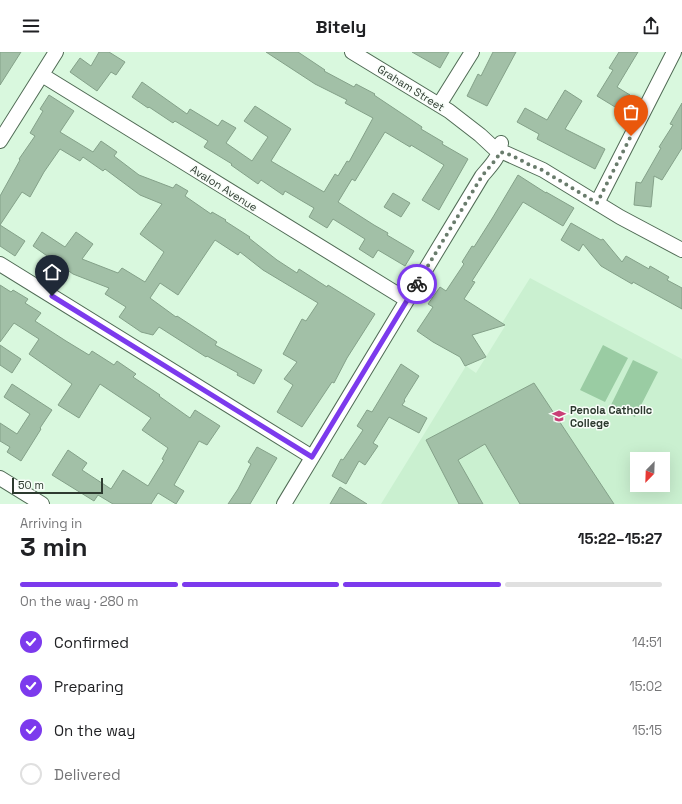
<!DOCTYPE html>
<html lang="en">
<head>
<meta charset="utf-8">
<style>
	body { margin:0; font-family:"Space Grotesk",sans-serif; background:#f2f2f2; color:#202124; height:100vh; display:flex; flex-direction:column; font-size:15px; white-space:nowrap }
	* { box-sizing:border-box; margin:0 }
	p { font-size:13px; color:#757577 }
	.icon { flex:none; width:22px; height:22px; fill:none; stroke:currentColor; stroke-width:2; stroke-linecap:round; stroke-linejoin:round }
	.map { position:relative; height:452px; overflow:hidden }
	.panel { display:flex; flex-direction:column; background:#fff; flex:1 }
	.panel>* { flex:none }
	.needle { width:26px; rotate:203deg }
	.fabs { position:absolute; left:630px; top:400px; display:grid; gap:8px }
	.fabs a { display:grid; place-items:center; width:40px; height:40px; border-radius:0px; background:#fff; box-shadow:0 4px 16px #0002; font-size:20px }
	.scale { position:absolute; left:12px; bottom:10px; width:91px; box-sizing:border-box; padding-left:4px; border:2px solid #2d3a2f; border-top:0; font-size:11px; line-height:14px; white-space:nowrap; color:#2d3a2f; -webkit-text-stroke:3px #f7fdf8; paint-order:stroke }
	.pin { position:absolute; display:grid; place-items:center; width:34px; height:34px; color:#fff; margin:-41px -17px; border-radius:50% 50% 50% 0; rotate:-45deg; box-shadow:0 0 4px #0007 }
	.pin .icon { rotate:45deg }
	.courier { position:absolute; display:grid; place-items:center; width:40px; height:40px; margin:-20px; border:3px solid #7c3aed; border-radius:50%; background:#fff; color:#222; box-shadow:0 1px 5px #0007 }
	.summary em { font-style:normal; font-weight:700 }
	.summary div { display:flex; flex-direction:column-reverse }
	.summary { display:flex; align-items:center; justify-content:space-between; height:68px; padding:0 20px }
	h1 { font-size:26px; font-weight:700; line-height:30px }
	.bar { display:grid; grid-template-columns:repeat(4,1fr); gap:6px 4px; align-content:center; height:48px; padding:0 20px }
	.bar i { height:5px; border-radius:3px; background:#e0e0e0 }
	.bar .on { background:#7c3aed }
	.bar p { grid-column:span 4 }
	ol { padding:0 20px; list-style:none }
	li { display:flex; align-items:center; gap:12px; height:44px }
	li p { margin-inline-start:auto }
	li .icon { padding:4px; border-radius:50%; background:#7c3aed; color:#fff; stroke-width:4 }
	li:last-child { color:#757577 }
	li i { width:22px; height:22px; border:2px solid #e0e0e0; border-radius:50% }
	header { display:flex; justify-content:space-between; align-items:center; height:52px; padding:0 20px; background:#fff; font-size:18px; font-weight:700 }
	.map>svg:first-child { display:block }
	.built { fill:#caf0d0; fill-rule:evenodd }
	.green { fill:#9acca3 }
	.building { fill:#a2c0a7; stroke:#84a189 }
	.lines { fill:none; stroke-linecap:round; stroke-linejoin:round }
	.minor-casing { stroke:#506b55; stroke-width:16 }
	.minor { stroke:#fff; stroke-width:14 }
	.done { stroke:#697c6c; stroke-width:4; stroke-dasharray:0 7.2 }
	.route { stroke:#7c3aed; stroke-width:5 }
	.labels { text-anchor:middle; dominant-baseline:central; stroke-width:3; stroke-linejoin:round; paint-order:stroke }
	.street-label { font-size:11px; fill:#2d3a2f; stroke:#f7fdf8 }
	.poi-label { font-size:11px; font-weight:bold; fill:#2d3a2f; stroke:#f7fdf8; text-anchor:start }
</style>
</head>
<body>
<header><svg class="icon" aria-label="menu" viewBox="0 0 24 24"><path d="M4 6h16M4 12h16M4 18h16"/></svg>Bitely<svg class="icon" aria-label="share" viewBox="0 0 24 24"><path d="M12 15V3M7 8l5-5 5 5M5 13v7h14v-7"/></svg></header>
<div class="map">
<svg width="682" height="452" viewBox="0 0 682 452">
	<rect width="100%" height="100%" fill="#d9f8de"/>
	<path class="built" d="M530 226 682 307V452H381L466 314 476 321 505 274 502 271ZM637 407H663V433H637Z"/>
	<path class="green" d="M603 293 628 306 605 350 580 338Z
		M633 308 658 320 635 365 611 353Z"/>
	<path class="building" d="M0 0H21L0 33Z
		M99 0H109L125 10 116 23 111 20 97 39 70 20 80 6 91 14Z
		M266 0H298L325 18 324 19 354 35 356 32 375 42 374 43 422 75 421 77 443 90 442 92 468 107 439 158 422 148 444 113 411 93 410 95 385 80 355 129 352 127 338 150 374 173 388 181 387 183 414 199 405 214 378 198 373 206 359 197 365 187 333 167 327 176 309 165 314 156 285 139 283 143 261 128 258 132 231 113 232 112 204 95 208 89 175 69 173 71 149 55 148 56 132 45 142 30 187 62 190 57 218 74 222 68 236 76 226 91 252 109 268 85 244 69 255 54 291 77 271 109 324 140 335 122 338 124 347 109 349 110 373 66 345 51 347 48 315 32Z
		M412 0H449L440 16Z
		M493 0H516L487 54 467 44 478 22 481 24Z
		M619 0H638L617 35 630 43 620 58 597 44 613 18 609 16Z
		M565 38 582 49 565 77 605 97 595 117 537 87 539 82 517 70 525 56 547 68Z
		M49 43 74 59 60 80 93 100 101 89 117 100 114 104 139 123 173 136 176 132 188 139 185 144 211 162 212 160 226 168 225 169 250 185 249 186 277 208 297 221 299 217 327 235 328 233 375 262 347 306 334 331 332 330 302 375 277 360 293 333 284 327 297 310 283 302 302 267 306 269 318 251 263 218 240 200 238 203 215 188 178 243 160 231 150 246 176 265 177 264 217 290 215 293 262 318 254 332 237 323 238 321 207 304 206 305 159 275 153 283 141 280 119 265 126 255 105 242 109 236 73 222 33 194 42 180 65 195 76 180 93 192 82 207 118 221 122 216 145 230 164 200 140 182 162 152 140 143 105 117 103 119 83 105 80 109 60 97 44 120 30 145 22 140 0 173V144L20 108 19 107 35 84 30 81 43 59 40 57Z
		M682 51V96L662 128 654 124 651 155 634 153 636 130 641 131 661 96 659 95 673 73 670 72Z
		M518 123 546 141V140L574 156 563 174 523 150 472 229 475 230 464 247 505 273 472 283 486 305 465 314 460 305 433 290 417 279 433 255 428 252 440 235 446 239 464 212 462 210 472 194 474 195 493 165Z
		M393 141 410 151 401 165 384 155Z
		M571 171 601 188 603 187 622 210 626 204 649 217 650 214 669 225 667 228 682 236V257L633 230 632 232 601 214 583 192 579 199 561 188Z
		M0 173 25 189 15 204 0 194Z
		M0 233 11 240 13 238 28 247 25 251 41 261 35 269 66 289 89 303 92 299 114 313 117 309 136 322 133 325 160 343 159 344 190 366 195 358 220 374 207 393 199 389 174 433 184 439 176 452 158 441 151 452H113L98 443 94 449 52 423 68 398 87 411 82 418 111 437 123 418 148 434 164 408 162 407 168 396 142 378 151 366 100 332 79 366 58 353 72 332 29 302 39 287 14 271 0 290Z
		M0 293 21 307 12 321 0 313Z
		M401 312 419 324 404 348 405 349 402 353 427 366 419 381 389 365 373 391 378 394 365 413 359 409 346 432 332 424 341 407 343 408 363 378 357 374 367 358 372 360Z
		M534 331 614 452H520L485 392 458 408 483 452H459L426 388Z
		M12 332 52 358 40 376 41 377 21 409 7 400 10 395 0 389V371L17 382 30 362 4 345Z
		M257 395 277 406 250 452H228L238 437 251 412 248 410Z
		M340 435 367 452H330Z"/>
	<g class="lines">
		<g class="minor-casing">
			<path id="minor" d="M352 0 449 59 480 83 494 96 543 118 620 165 682 198
				M42 23 407 248
				M439 53 472 0
				M0 89 56 0
				M597 151 674 0
				M0 212 312 405
				M0 426 42 452
				M284 452 482 124C492 112 499 106 501 91"/>
		</g>
		<use href="#minor" class="minor"/>
	</g>
	<g class="lines">
		<path class="done" d="M417 232 482 124 497 106 500 100 511 103 530 113 542 118 597 151 631 84"/>
		<path class="route" d="M52 244 312 405 417 232"/>
	</g>
	<defs>
		<g id="school-bare" transform="scale(1.08)"><path d="M0-5L7-2L0 1L-7-2ZM-4 1L0 2.5L4 1V4Q0 6-4 4Z" fill="#c93f76" stroke="#f7fdf8" stroke-width="2.5" paint-order="stroke"/></g>
	</defs>
	<g fill-rule="evenodd">
		<use href="#school-bare" x="559" y="364"/>
	</g>
	<g class="labels">
		<g class="street-label">
			<text transform="translate(411 36) rotate(32)">Graham Street</text>
			<text transform="translate(224 136) rotate(32)">Avalon Avenue</text>
		</g>
		<g class="poi-label">
			<text x="570" y="358">Penola Catholic<tspan x="570" dy="13">College</tspan></text>
		</g>
	</g>
</svg>
<div class="fabs">
<a><svg class="needle" viewBox="-14 -14 28 28"><path d="M0-13l5 13h-10z" fill="#e53935"/><path d="M0 13l5-13h-10z" fill="#757577"/></svg></a>
</div>
<div class="scale">50 m</div>
<div class="pin" style="left:631px;top:84px;background:#ea580c"><svg class="icon" aria-label="bag" viewBox="0 0 24 24"><path d="M5 8h14l-1 12H6zM9 8a3 3 0 0 1 6 0"/></svg></div>
<div class="pin" style="left:52px;top:244px;background:#1f2937"><svg class="icon" aria-label="home" viewBox="0 0 24 24"><path d="M3 11l9-7 9 7M6 9v11h12V9"/></svg></div>
<div class="courier" style="left:417px;top:232px"><svg class="icon" aria-label="bike" viewBox="0 0 24 24"><circle cx="6" cy="16" r="4"/><circle cx="18" cy="16" r="4"/><path d="M6 16l4-8h5l3 8M10 8l3 8H6M13 5h3"/></svg></div>
</div>
<section class="panel">
<div class="summary"><div><h1>3 min</h1><p>Arriving in</p></div><em>15:22–15:27</em></div>
<div class="bar"><i class="on"></i><i class="on"></i><i class="on"></i><i></i><p>On the way · 280 m</p></div>
<ol>
<li><svg class="icon" aria-label="check" viewBox="0 0 24 24"><path d="M5 12l5 5 9-10"/></svg>Confirmed<p>14:51</p></li>
<li><svg class="icon" aria-label="check" viewBox="0 0 24 24"><path d="M5 12l5 5 9-10"/></svg>Preparing<p>15:02</p></li>
<li><svg class="icon" aria-label="check" viewBox="0 0 24 24"><path d="M5 12l5 5 9-10"/></svg>On the way<p>15:15</p></li>
<li><i></i>Delivered</li>
</ol>
</section>
</body>
</html>
